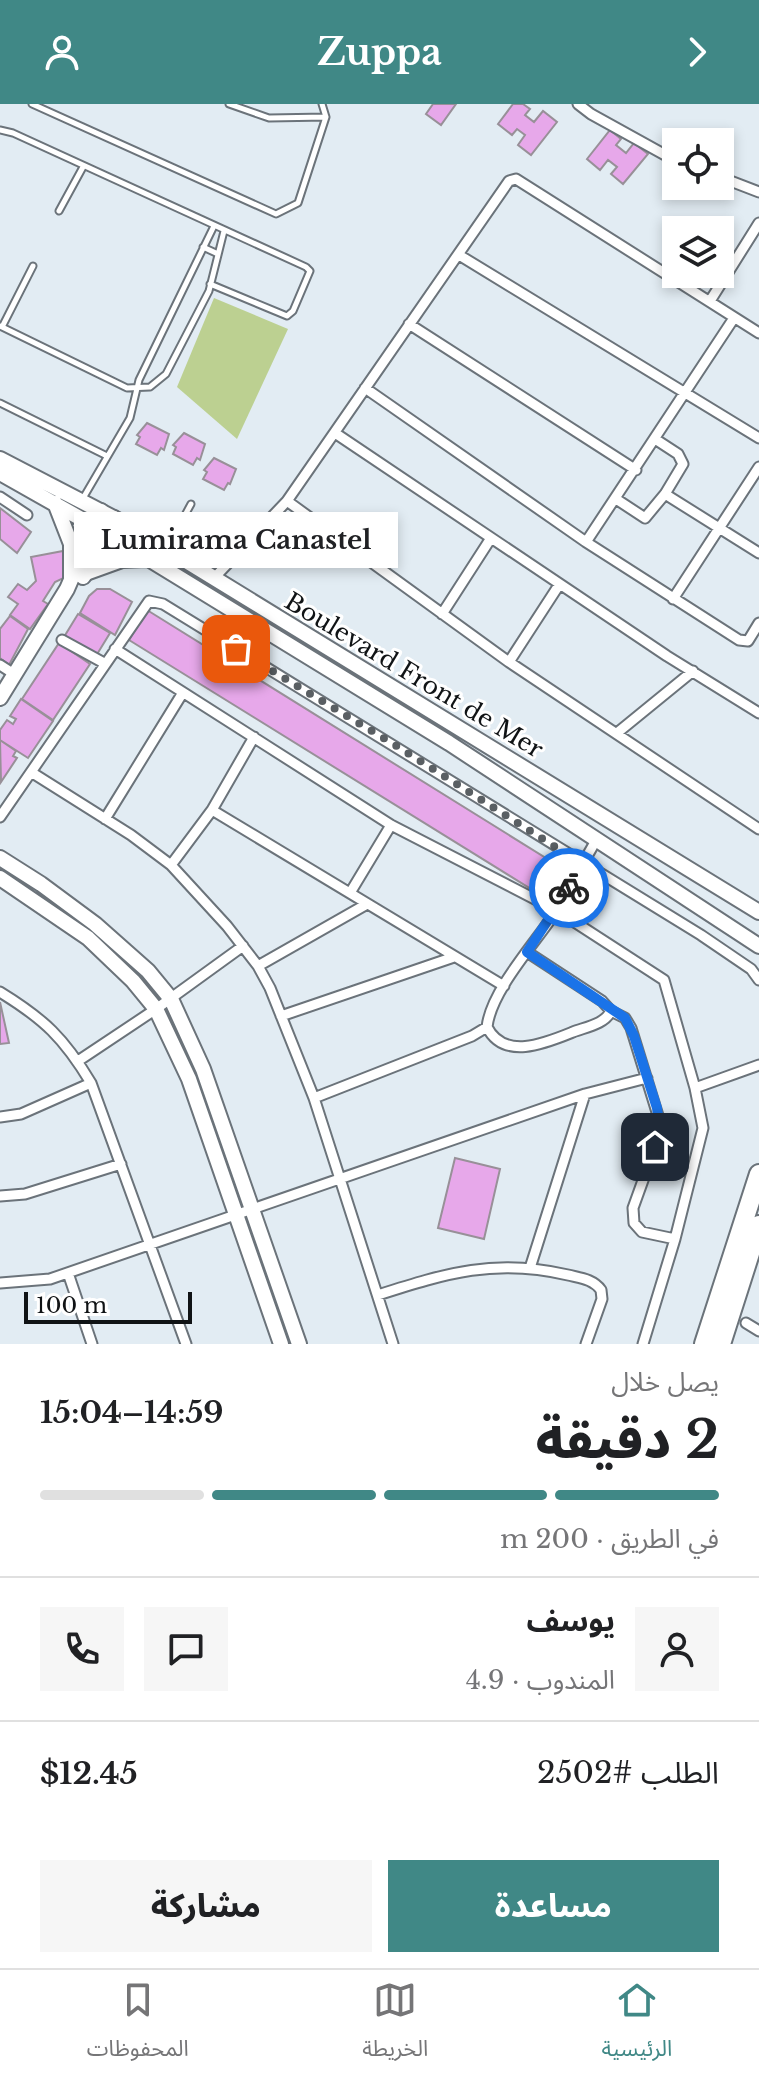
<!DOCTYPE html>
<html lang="ar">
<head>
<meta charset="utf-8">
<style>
	body { margin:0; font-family:"Libre Baskerville","Noto Sans Arabic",serif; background:#f6f6f6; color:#202124; direction:rtl; height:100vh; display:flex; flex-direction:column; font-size:30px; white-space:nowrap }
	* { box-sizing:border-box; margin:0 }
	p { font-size:26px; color:#757577 }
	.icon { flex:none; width:44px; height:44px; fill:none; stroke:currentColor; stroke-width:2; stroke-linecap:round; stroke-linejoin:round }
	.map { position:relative; height:1240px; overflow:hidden; direction:ltr }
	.panel { display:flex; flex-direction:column; background:#fff; flex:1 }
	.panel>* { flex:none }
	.buttons { position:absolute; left:662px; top:24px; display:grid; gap:16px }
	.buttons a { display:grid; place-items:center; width:72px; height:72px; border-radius:0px; background:#fff; box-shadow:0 4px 12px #0003; font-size:40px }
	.scale { position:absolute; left:24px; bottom:20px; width:168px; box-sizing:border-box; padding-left:8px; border:4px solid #101315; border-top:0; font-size:22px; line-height:28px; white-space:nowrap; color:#101315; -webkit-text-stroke:6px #fff; paint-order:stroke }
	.pin { position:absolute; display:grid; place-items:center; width:68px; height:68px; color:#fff; margin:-34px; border-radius:16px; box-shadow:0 4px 12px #0006 }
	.courier { position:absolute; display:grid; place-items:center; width:80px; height:80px; margin:-40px; border:6px solid #1a73e8; border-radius:50%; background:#fff; color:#222; box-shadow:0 2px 10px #0007 }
	.bubble { position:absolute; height:56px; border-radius:0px; background:#fff; box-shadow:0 4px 12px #0003; font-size:26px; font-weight:800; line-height:56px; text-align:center; direction:rtl }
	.head em { font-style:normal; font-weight:800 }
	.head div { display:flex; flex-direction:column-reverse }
	.head { display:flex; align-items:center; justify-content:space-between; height:136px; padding:0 40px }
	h1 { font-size:52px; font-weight:800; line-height:60px }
	.bar { display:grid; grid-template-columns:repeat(4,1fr); gap:12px 8px; align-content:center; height:96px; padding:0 40px }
	.bar i { height:10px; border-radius:6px; background:#e0e0e0 }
	.bar .active { background:#408886 }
	.bar p { grid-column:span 4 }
	.line { display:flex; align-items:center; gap:20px; padding:0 40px; border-top:2px solid #e0e0e0 }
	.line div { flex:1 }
	.round { display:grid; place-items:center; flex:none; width:84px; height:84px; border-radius:0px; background:#f6f6f6 }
	.button { display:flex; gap:16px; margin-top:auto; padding:16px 40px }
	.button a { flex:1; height:92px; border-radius:0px; background:#408886; color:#fff; font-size:32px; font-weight:800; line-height:92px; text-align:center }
	.button a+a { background:#f6f6f6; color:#202124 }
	header { display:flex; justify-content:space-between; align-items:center; height:104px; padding:0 40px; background:#408886; color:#fff; font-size:36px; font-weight:800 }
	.menu { display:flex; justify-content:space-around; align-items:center; height:112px; border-top:2px solid #e0e0e0; background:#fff; font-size:22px; color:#757577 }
	.menu a { display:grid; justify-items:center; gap:4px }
	.menu .active { color:#408886 }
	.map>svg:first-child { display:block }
	.green { fill:#bcd091 }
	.building { fill:#e7a8ea; stroke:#989098; stroke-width:2 }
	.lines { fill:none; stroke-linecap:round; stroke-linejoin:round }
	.lane-casing { stroke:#6b737a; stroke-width:9 }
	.street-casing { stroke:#6b737a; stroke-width:13 }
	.secondary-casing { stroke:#6b737a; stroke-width:18 }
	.primary-casing { stroke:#6b737a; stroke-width:18 }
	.highway-casing { stroke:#6b737a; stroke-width:22 }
	.lane { stroke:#fff; stroke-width:5 }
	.street { stroke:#fff; stroke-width:9 }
	.secondary { stroke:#fff; stroke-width:14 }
	.primary { stroke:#fff; stroke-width:14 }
	.highway { stroke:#fff; stroke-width:18 }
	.done { stroke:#5a5f63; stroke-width:8; stroke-dasharray:0 14.4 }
	.route { stroke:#1a73e8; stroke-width:10 }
	.labels { text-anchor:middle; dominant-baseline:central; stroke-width:6; stroke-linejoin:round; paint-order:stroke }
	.street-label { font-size:24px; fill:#101315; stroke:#fff }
</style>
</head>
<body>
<header><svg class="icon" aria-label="forward" viewBox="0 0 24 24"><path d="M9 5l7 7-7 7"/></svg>Zuppa<svg class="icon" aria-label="person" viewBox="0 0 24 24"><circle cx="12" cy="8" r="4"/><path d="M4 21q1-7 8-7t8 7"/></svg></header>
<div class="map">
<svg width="759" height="1240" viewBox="0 0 759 1240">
	<rect width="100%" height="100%" fill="#e2ecf3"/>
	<path class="green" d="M214 194 288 225 237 335 177 283Z"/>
	<path class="building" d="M433 0H456L441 21 426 10Z
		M513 0H523L530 5 525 11 534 18 543 7 557 18 531 51 518 41 525 31 517 25 512 31 498 20Z
		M610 26 621 35 616 41 626 49 634 39 648 50 623 80 611 70 617 63 608 56 600 66 587 55Z
		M147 319 169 330 164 346 161 344 157 351 136 340 140 333 137 331Z
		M184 329 205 340 200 356 197 354 193 361 173 350 176 343 173 341Z
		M214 354 236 365 230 380 228 379 224 386 203 375 207 368 204 366Z
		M0 404 31 428 17 449 0 435Z
		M63 447 68 472 55 478 43 497 48 500 30 525 10 511 18 500 8 493 18 480 27 486 36 477 31 453Z
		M97 485H110L132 498 115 531 80 509 89 492Z
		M147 506 570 769 552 798 129 536Z
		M78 510 110 529 96 552 64 533Z
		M10 512 28 525 9 561 0 554V525Z
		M59 539 90 560 53 616 22 595Z
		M21 595 53 617 28 654 0 636V626L7 616 13 620 16 615 10 612Z
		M0 636 16 647 13 652 17 654 1 678Z
		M0 898 9 939 0 940Z
		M455 1054 500 1065 484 1135 438 1124Z"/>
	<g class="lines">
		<g class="lane-casing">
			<path id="lane" d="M32 0 276 110 298 99 326 13 269 14 229 0
				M322 0 326 13
				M0 26 13 29 306 163 310 167 293 207 287 212 210 180
				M59 107 83 63
				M203 143 218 150
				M0 222 127 284 150 283 166 270 209 187 224 127
				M2 223 33 162
				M0 299 107 352
				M82 396 130 314 139 276 214 122
				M191 400 178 424V430L227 459"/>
		</g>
		<g class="street-casing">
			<path id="street" d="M578 0 591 10 676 57
				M720 73 759 88
				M459 151 759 334
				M710 197 759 119
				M409 220 636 366
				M365 284 586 438 739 536 748 537 759 519
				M335 329 667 552 759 609
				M665 390 759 449
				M0 393 27 411
				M616 395 645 414 665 390 683 360 678 350 655 335
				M287 397 509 558 759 725
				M586 438 734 214
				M214 474 287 397 509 77 516 75 759 229
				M673 495 759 363
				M442 510 491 434
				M62 536 104 559
				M115 545 391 721 556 806 664 876 695 984 703 1024 675 1135 643 1240
				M236 545 246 515
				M509 558 559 481
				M0 561 14 570
				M617 629 693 567
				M31 668 131 731 171 761 227 822 258 862 270 884 314 994 393 1240
				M212 706 504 882
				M0 713 149 497 163 500 701 831 751 865 759 876
				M105 715 182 590
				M171 761 212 706 254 633
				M350 789 391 721
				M258 862 367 800
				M0 888C44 915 64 934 91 979L186 1240
				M611 907 625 914 631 924 660 1018 655 1043 633 1104 634 1119 642 1128 675 1135
				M281 912 454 853
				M487 923C504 957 546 939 573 928 586 923 605 920 611 907L602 897 527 848
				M78 957 156 905 243 842
				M695 984 759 961
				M314 994 472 932 487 923C491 886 537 837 557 806 571 783 583 758 597 735
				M0 1013 21 1010 91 979
				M0 1092 25 1090 121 1060
				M530 1164 585 990
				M68 1169 92 1240
				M0 1179 50 1175 585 990 647 974
				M378 1191C447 1169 495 1154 568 1171 580 1174 593 1175 601 1186L602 1195 586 1240
				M746 1219 759 1227"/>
		</g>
		<g class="secondary-casing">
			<path id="secondary" d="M83 473 98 451 114 414
				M0 594 67 485 101 407
				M0 754 41 780 95 820 148 867 171 895 203 965 299 1240
				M0 774 88 834 133 877 156 905 189 975 281 1240"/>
		</g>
		<g class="primary-casing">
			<path id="primary" d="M0 355 129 422 759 808
				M0 369 108 430 449 639 759 842
				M55 399 71 440V474
				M86 469 122 456 147 455"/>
		</g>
		<g class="highway-casing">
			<path id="highway" d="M704 1240 759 1070
				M721 1240 759 1121"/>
		</g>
		<use href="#lane" class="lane"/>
		<use href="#street" class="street"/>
		<use href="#secondary" class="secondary"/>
		<use href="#primary" class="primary"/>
		<use href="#highway" class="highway"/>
	</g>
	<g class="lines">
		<path class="done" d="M236 545 400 644 582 760 569 784"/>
		<path class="route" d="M569 784 527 848 625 914 634 932 657 1004 660 1026 655 1043"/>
	</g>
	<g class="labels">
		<g class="street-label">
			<text transform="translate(414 571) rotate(31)">Boulevard Front de Mer</text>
		</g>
	</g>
</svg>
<div class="buttons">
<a><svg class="icon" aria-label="locate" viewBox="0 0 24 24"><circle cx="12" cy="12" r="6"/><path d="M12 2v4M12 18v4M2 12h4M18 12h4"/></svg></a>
<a><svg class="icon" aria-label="layers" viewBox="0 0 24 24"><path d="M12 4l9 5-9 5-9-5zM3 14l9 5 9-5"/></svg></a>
</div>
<div class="scale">100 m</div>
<div class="pin" style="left:236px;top:545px;background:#ea580c"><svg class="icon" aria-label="bag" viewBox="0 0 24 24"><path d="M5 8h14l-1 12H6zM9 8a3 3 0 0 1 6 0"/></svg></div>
<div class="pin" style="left:655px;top:1043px;background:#1f2937"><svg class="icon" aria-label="home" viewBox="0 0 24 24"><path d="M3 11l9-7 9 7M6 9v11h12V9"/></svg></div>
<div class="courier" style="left:569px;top:784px"><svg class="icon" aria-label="bike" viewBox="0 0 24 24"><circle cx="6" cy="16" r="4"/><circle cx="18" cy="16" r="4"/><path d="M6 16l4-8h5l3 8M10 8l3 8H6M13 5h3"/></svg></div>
<div class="bubble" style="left:74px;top:408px;width:324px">Lumirama Canastel</div>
</div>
<section class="panel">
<div class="head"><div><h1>2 دقيقة</h1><p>يصل خلال</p></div><em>14:59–15:04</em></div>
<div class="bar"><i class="active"></i><i class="active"></i><i class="active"></i><i></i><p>في الطريق · 200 m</p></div>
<div class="line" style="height:144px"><a class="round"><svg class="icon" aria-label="person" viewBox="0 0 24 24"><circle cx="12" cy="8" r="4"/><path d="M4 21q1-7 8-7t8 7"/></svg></a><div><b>يوسف</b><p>المندوب · 4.9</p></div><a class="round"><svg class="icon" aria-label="chat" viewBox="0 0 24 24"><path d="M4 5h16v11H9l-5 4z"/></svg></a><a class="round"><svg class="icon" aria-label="phone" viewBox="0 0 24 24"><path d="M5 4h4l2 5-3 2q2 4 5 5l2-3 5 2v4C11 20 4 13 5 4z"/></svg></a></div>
<div class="line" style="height:104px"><div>الطلب #2502</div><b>$12.45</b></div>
<div class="button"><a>مساعدة</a><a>مشاركة</a></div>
</section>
<nav class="menu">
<a class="active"><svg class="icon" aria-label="home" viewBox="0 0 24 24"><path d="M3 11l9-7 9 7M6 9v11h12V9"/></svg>الرئيسية</a>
<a><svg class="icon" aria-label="map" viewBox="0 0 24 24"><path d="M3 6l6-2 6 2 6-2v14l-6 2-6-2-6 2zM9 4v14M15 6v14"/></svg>الخريطة</a>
<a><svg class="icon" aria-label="saved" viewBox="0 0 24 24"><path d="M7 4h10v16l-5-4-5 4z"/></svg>المحفوظات</a>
</nav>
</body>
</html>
